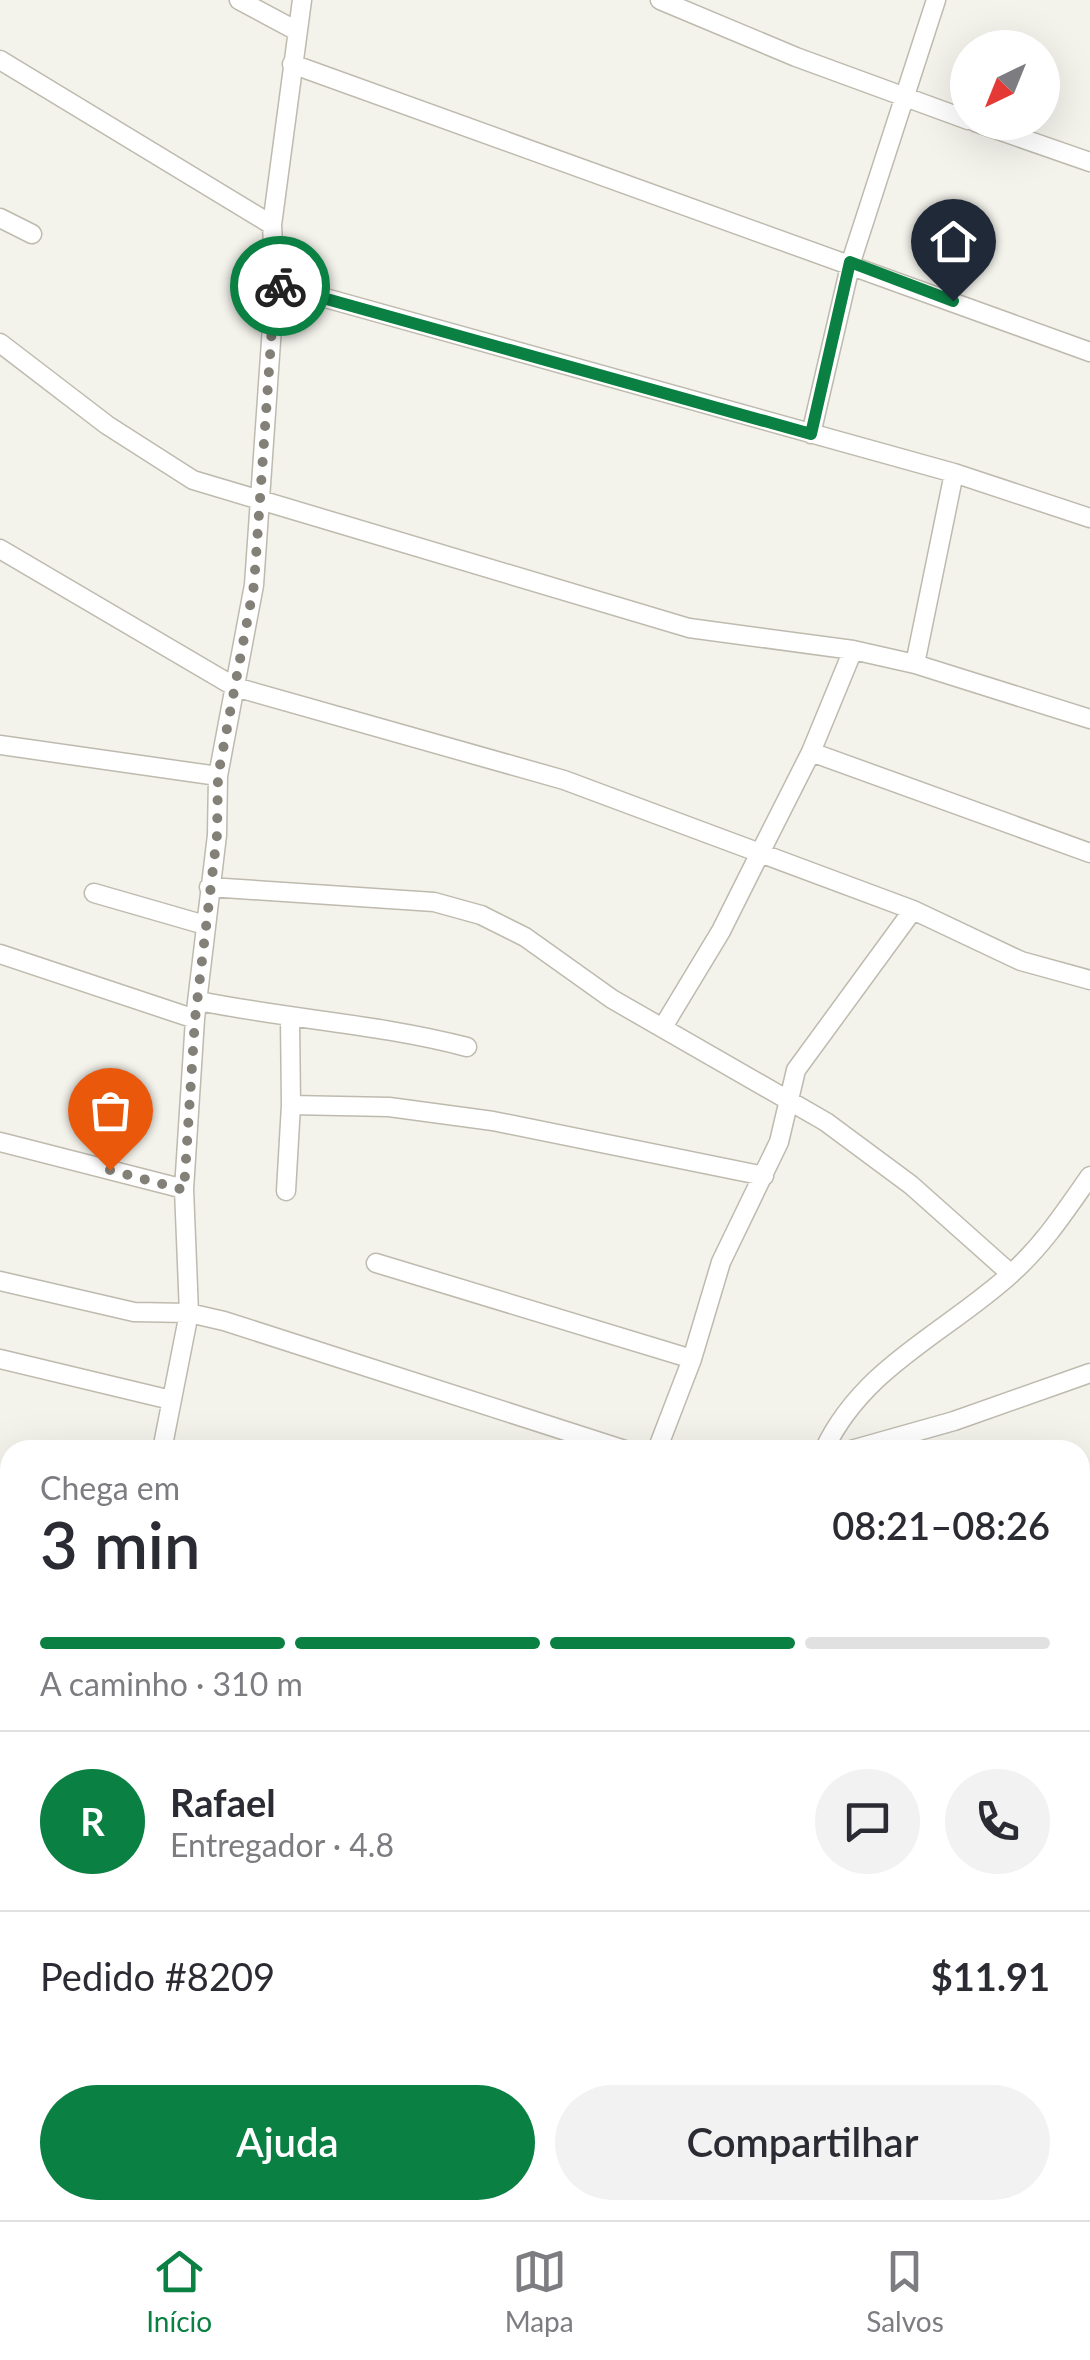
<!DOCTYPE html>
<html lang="pt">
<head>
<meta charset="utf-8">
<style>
	body { margin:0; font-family:Lato,sans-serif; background:#f2f2f3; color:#2b2b33; height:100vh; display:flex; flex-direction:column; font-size:38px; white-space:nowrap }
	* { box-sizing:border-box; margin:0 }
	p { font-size:32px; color:#7c7c81 }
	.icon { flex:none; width:55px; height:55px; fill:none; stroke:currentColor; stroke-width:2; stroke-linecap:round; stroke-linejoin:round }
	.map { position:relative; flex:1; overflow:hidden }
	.details { position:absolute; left:0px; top:1440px; width:1090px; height:780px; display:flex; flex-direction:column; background:#fff; border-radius:30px 30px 0 0; box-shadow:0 10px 40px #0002 }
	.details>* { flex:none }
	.needle { width:65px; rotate:223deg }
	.controls { position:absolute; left:950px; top:30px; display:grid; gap:20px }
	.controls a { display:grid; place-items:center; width:110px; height:110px; border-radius:50%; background:#fff; box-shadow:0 10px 40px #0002; font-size:50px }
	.pin { position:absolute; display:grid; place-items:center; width:85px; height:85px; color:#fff; margin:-102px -42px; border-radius:50% 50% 50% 0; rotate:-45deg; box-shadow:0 0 10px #0007 }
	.pin .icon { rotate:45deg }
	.courier { position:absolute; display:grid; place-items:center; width:100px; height:100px; margin:-50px; border:8px solid #0b8043; border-radius:50%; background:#fff; color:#222; box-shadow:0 2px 12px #0007 }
	.summary em { font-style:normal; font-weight:600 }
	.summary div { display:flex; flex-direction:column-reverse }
	.summary { display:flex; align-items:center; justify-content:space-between; height:170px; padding:0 40px }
	h1 { font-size:65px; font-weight:600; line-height:75px }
	.bar { display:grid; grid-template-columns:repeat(4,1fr); gap:15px 10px; align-content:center; height:120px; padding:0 40px }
	.bar i { height:12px; border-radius:8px; background:#e1e1e2 }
	.bar .on { background:#0b8043 }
	.bar p { grid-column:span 4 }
	.line { display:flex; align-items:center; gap:25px; padding:0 40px; border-top:2px solid #e1e1e2 }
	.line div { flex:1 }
	.round { display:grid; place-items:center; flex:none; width:105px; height:105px; border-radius:52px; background:#f2f2f3 }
	.primary-button { display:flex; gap:20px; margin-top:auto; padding:20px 40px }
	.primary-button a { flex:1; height:115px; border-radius:60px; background:#0b8043; color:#fff; font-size:40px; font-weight:600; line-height:115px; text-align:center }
	.primary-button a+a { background:#f2f2f3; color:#2b2b33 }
	.dock { display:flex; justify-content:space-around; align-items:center; height:140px; border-top:2px solid #e1e1e2; background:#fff; font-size:28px; color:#7c7c81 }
	.dock a { display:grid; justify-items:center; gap:5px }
	.dock .on { color:#0b8043 }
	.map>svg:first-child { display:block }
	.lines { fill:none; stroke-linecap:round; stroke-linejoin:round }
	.minor-casing { stroke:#bebaae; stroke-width:21 }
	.minor { stroke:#fff; stroke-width:18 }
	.done { stroke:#838077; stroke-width:10; stroke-dasharray:0 18 }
	.route { stroke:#0b8043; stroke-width:12 }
</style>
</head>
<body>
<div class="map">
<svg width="1090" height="2220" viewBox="0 0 1090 2220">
	<rect width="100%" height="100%" fill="#f3f2eb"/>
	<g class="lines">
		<g class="minor-casing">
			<path id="minor" d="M239 0 295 30
				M660 0 796 57 968 120
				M0 60 272 225
				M292 64 1090 352
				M975 122 1090 162
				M0 218 32 234
				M275 284 954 473 1090 518
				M0 343 107 425 193 480 689 628 853 650 915 664 1090 719
				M811 434 851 262 936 0
				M0 549 235 687 564 780 760 853 811 752 853 650
				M915 664 954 473
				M0 745 218 776
				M811 752 1090 853
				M209 887 434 902 481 915 525 937 612 999 826 1122 911 1185 1011 1274
				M94 893 205 925
				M0 954 195 1019
				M199 1001C288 1019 379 1024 467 1047
				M290 1019 291 1105
				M663 1027 721 931 760 853 913 910 1021 961 1090 980
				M0 1142 184 1189
				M286 1191 291 1105 389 1107 493 1121 764 1176
				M376 1263 692 1359
				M0 1281 134 1312 189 1313 224 1321 625 1450
				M0 1359 171 1400
				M162 1450 189 1313 184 1189 195 1019 217 835 218 776 254 585 275 284 272 225 302 0
				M657 1450 692 1359 721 1262 779 1142 796 1070 913 910
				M824 1450C863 1366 948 1332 1013 1272 1044 1244 1066 1210 1090 1176
				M851 1450 954 1421 1090 1373
				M0 1709 10 1715
				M1080 1834 1090 1831
				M0 1850 10 1855
				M0 1997 10 1976
				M0 2034 10 2036
				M0 2110 10 2119
				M1080 2155 1090 2157
				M104 2210 112 2220
				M570 2210 571 2220
				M781 2210 783 2220
				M977 2210 979 2220
				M369 2220 381 2210"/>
		</g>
		<use href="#minor" class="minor"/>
	</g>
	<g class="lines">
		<path class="done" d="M110 1170 184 1190 195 1019 217 835 218 776 254 585 275 284 280 286"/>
		<path class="route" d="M280 286 811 434 850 262 953 301"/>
	</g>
</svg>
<div class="controls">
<a><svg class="needle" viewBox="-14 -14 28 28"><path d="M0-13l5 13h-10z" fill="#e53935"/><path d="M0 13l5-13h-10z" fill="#7c7c81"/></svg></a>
</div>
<div class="pin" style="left:110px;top:1170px;background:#ea580c"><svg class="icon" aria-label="bag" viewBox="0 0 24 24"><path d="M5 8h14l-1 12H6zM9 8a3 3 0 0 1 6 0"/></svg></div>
<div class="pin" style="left:953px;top:301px;background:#1f2937"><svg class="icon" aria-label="home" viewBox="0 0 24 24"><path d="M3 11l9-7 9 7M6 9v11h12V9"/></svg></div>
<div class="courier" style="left:280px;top:286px"><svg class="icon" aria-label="bike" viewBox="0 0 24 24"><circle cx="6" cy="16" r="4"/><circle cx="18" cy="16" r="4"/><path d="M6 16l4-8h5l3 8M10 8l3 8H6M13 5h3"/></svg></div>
<section class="details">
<div class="summary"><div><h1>3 min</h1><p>Chega em</p></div><em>08:21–08:26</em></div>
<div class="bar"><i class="on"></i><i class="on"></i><i class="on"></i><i></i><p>A caminho · 310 m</p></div>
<div class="line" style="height:180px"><b class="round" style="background:#0b8043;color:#fff">R</b><div><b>Rafael</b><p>Entregador · 4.8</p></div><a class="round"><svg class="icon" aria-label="chat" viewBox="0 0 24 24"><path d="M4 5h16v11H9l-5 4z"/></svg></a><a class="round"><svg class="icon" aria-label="phone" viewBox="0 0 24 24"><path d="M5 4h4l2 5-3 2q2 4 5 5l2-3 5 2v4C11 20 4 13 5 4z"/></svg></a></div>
<div class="line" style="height:130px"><div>Pedido #8209</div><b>$11.91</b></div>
<div class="primary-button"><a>Ajuda</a><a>Compartilhar</a></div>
</section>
</div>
<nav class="dock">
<a class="on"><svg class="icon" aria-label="home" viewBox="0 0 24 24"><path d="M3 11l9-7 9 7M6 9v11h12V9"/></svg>Início</a>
<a><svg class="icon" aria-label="map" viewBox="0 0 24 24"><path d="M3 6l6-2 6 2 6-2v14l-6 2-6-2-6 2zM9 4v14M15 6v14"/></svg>Mapa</a>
<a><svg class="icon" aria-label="saved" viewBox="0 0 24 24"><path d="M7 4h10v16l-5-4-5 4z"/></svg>Salvos</a>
</nav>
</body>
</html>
